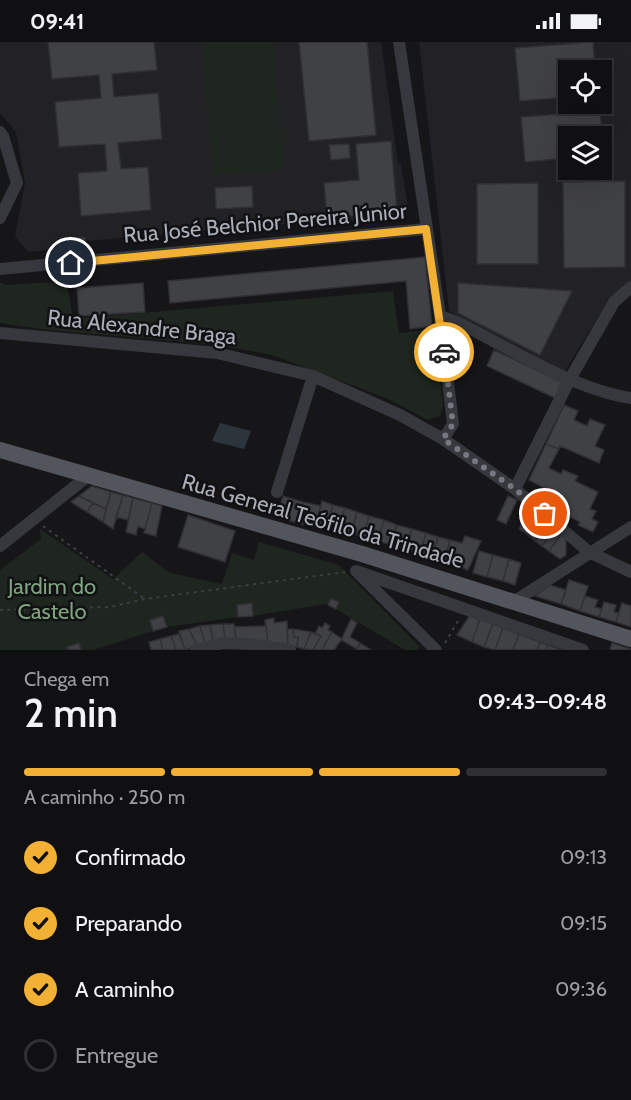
<!DOCTYPE html>
<html lang="pt">
<head>
<meta charset="utf-8">
<style>
	body { margin:0; font-family:Cabin,sans-serif; background:#1e1e20; color:#f1f3f6; height:100vh; display:flex; flex-direction:column; font-size:22px; white-space:nowrap }
	* { box-sizing:border-box; margin:0 }
	p { font-size:20px; color:#9c9d9f }
	.icon { flex:none; width:33px; height:33px; fill:none; stroke:currentColor; stroke-width:2; stroke-linecap:round; stroke-linejoin:round }
	.map { position:relative; height:608px; overflow:hidden }
	.sheet { display:flex; flex-direction:column; background:#101012; flex:1 }
	.sheet>* { flex:none }
	.fabs { position:absolute; left:558px; top:18px; display:grid; gap:12px }
	.fabs a { display:grid; place-items:center; width:54px; height:54px; border-radius:0px; background:#101012; box-shadow:0 6px 24px #0002,0 0 0 2px #303032; font-size:30px }
	.pin { position:absolute; display:grid; place-items:center; width:51px; height:51px; color:#fff; margin:-26px; border:3px solid #fff; border-radius:50%; box-shadow:0 2px 6px #0007 }
	.courier { position:absolute; display:grid; place-items:center; width:60px; height:60px; margin:-30px; border:4px solid #f2b134; border-radius:50%; background:#fff; color:#222; box-shadow:0 2px 8px #0007 }
	.head em { font-style:normal; font-weight:600 }
	.head div { display:flex; flex-direction:column-reverse }
	.head { display:flex; align-items:center; justify-content:space-between; height:102px; padding:0 24px }
	h1 { font-size:39px; font-weight:600; line-height:45px }
	.bar { display:grid; grid-template-columns:repeat(4,1fr); gap:9px 6px; align-content:center; height:72px; padding:0 24px }
	.bar i { height:8px; border-radius:4px; background:#303032 }
	.bar .on { background:#f2b134 }
	.bar p { grid-column:span 4 }
	ol { padding:0 24px; list-style:none }
	li { display:flex; align-items:center; gap:18px; height:66px }
	li p { margin-inline-start:auto }
	li .icon { padding:6px; border-radius:50%; background:#f2b134; color:#111; stroke-width:4 }
	li:last-child { color:#9c9d9f }
	li i { width:33px; height:33px; border:3px solid #303032; border-radius:50% }
	.status { display:flex; justify-content:space-between; align-items:center; height:42px; padding:0 30px; background:#101012; direction:ltr }
	.status svg { height:16px; fill:currentColor }
	.map>svg:first-child { display:block }
	.built { fill:#222225; fill-rule:evenodd }
	.green { fill:#1e261f }
	.water { fill:#2c353c }
	.building { fill:#404145; stroke:#303034; stroke-width:1.5 }
	.lines { fill:none; stroke-linecap:round; stroke-linejoin:round }
	.path { stroke:#3d3f44; stroke-width:2; stroke-dasharray:3 4.5; stroke-linecap:butt }
	.minor { stroke:#37383d; stroke-width:12 }
	.major { stroke:#53555c; stroke-width:16 }
	.done { stroke:#757880; stroke-width:6; stroke-dasharray:0 10.8 }
	.route { stroke:#f2b134; stroke-width:8 }
	.labels { text-anchor:middle; dominant-baseline:central; stroke-width:5; stroke-linejoin:round; paint-order:stroke }
	.street-label { font-size:22px; fill:#a8adb8; stroke:#111113 }
	.park-label { font-size:22px; fill:#7fa381; stroke:#111113 }
</style>
</head>
<body>
<div class="status"><b>09:41</b><svg viewBox="0 0 49 12"><path d="M0 12V9h3v3zM5 12V6h3v6zM10 12V3h3v9zM15 12V0h3v12zM26 1h20v11H26zM47 4h2v5h-2z"/></svg></div>
<div class="map">
<svg width="631" height="608" viewBox="0 0 631 608">
	<rect width="100%" height="100%" fill="#161618"/>
	<path class="built" d="M0 0H381L398 122H401L408 166 400 175 342 180 341 177 86 199V204L28 210 15 194 25 141 16 90 0 71Z
		M419 0H631V240L609 257 563 332 449 269ZM568 28H602V62H568ZM568 94H602V128H568Z"/>
	<path class="green" d="M201 0H273L284 127 213 133Z
		M67 239 73 277 393 249 399 291 433 287 443 363 440 374 428 378 386 356 272 313 218 303 49 288 0 281V240L5 243Z
		M40 487 113 537 142 510 170 531 222 542 232 511 254 518 259 500 339 523 419 604 417 608H405L336 567 339 560 253 574 252 562 238 563V575L167 585 163 574 150 578 153 589 93 608H81L79 601 67 604 68 608H0V528L41 497Z"/>
	<path class="water" d="M220 381 251 389 244 407 212 399Z"/>
	<path class="building" d="M48 0H154L157 28 112 32 114 55 158 51 162 97 118 101 121 127 148 125 151 168 81 174 78 131 107 129 105 102 59 105 55 60 101 56 99 33 52 37Z
		M299 0H367L376 93 309 99Z
		M593 0 595 28H568V55L520 59 515 6Z
		M600 69 604 113H602V94H568V116L525 120 521 75Z
		M391 99 397 170 327 176 324 141 359 138 356 102Z
		M349 102 350 116 331 118 329 103Z
		M625 139V225L564 226 563 140Z
		M538 141V222H477V142Z
		M252 144 253 165 216 167 215 146Z
		M85 195 86 204 75 205V196Z
		M425 215 432 284 410 287 406 239 170 261 168 239Z
		M143 241 145 270 79 274 77 246Z
		M458 241 572 249 540 313 458 271Z
		M494 308 562 340 555 356 487 324Z
		M564 363 578 369 574 378 587 384 590 377 605 383 595 404 604 408 599 421 560 404 559 407 546 402Z
		M546 402 559 407 549 426 561 432 563 428 578 434 575 439 598 450 590 467 596 469 592 477 598 480 593 490 578 483 580 480 565 472 569 464 548 454 550 449 529 438Z
		M92 444 111 450 106 467 79 454Z
		M111 450 123 453 113 487 103 480Z
		M123 453 133 456 128 478 116 475Z
		M79 454 93 461 87 470 71 460Z
		M283 454 303 460 297 481 277 475Z
		M508 454 517 458 506 482 497 478Z
		M133 456 152 461 145 487 138 484 136 493 126 490Z
		M322 459 333 463 327 483 316 480Z
		M303 460 321 464 314 485 297 481Z
		M93 461 106 467 103 480 87 470Z
		M152 461 162 464 156 494 144 491Z
		M333 463 345 466 338 487 327 483Z
		M345 466 357 470 351 491 338 487Z
		M527 466 540 476 528 493 519 487Z
		M357 470 369 474 363 495 351 491Z
		M188 473 235 489 225 520 178 505Z
		M369 474 384 478 378 499 363 495Z
		M540 476 548 481 535 499 528 493Z
		M384 478 397 483 391 503 378 499Z
		M548 481 555 486 542 504 535 499Z
		M397 483 412 487 405 508 391 503Z
		M555 486 562 491 549 509 542 504Z
		M412 487 426 491 420 512 405 508Z
		M426 491 438 495 432 516 420 512Z
		M562 491 566 495V513L560 517 549 509Z
		M465 494 481 499 468 528 444 520 450 498 462 501Z
		M438 495 450 498 444 520 432 516Z
		M479 509 493 513 487 535 473 531Z
		M493 513 509 517 503 539 487 535Z
		M509 517 521 521 515 543 503 539Z
		M569 538 588 544 580 569 561 562Z
		M550 543 566 548 561 562 535 554Z
		M585 554 598 558 595 565 602 567 599 575 580 569Z
		M331 557 339 560 336 567 328 563Z
		M604 560 616 563 614 570 619 571 616 580 599 575Z
		M252 561 253 574 238 575 237 563Z
		M622 561 631 564V585L616 580Z
		M470 573 480 577 472 600 457 593Z
		M163 574 167 585 153 589 150 578Z
		M274 576V581L287 579 288 603 268 601 265 578Z
		M351 577 357 581 350 595 360 601 357 607 341 598Z
		M480 577 493 582 484 605 472 600Z
		M325 581 330 584 328 588 332 590 322 608H313L321 594 315 592 319 584 322 586Z
		M223 582 225 596 213 599 210 583Z
		M223 582H234L236 597 225 596Z
		M493 582 503 586 495 608 484 605Z
		M210 583 213 599 205 601 200 584Z
		M200 584 205 601 197 604 189 587Z
		M266 584 268 601 236 597 234 585Z
		M503 586 519 592 513 608H495Z
		M189 587 197 604 185 608 179 589Z
		M287 587H293L294 595H298L297 605 288 603Z
		M293 587 311 590 304 607 297 605 298 595H294Z
		M311 590 321 594 313 608 304 607Z
		M332 590 342 597 334 608H322Z
		M179 592 185 608H176L171 594Z
		M519 592 540 600 537 608H513Z
		M171 594 176 608H163L160 597Z
		M160 597 163 608H151L149 600Z
		M540 600 548 603 546 608H537Z
		M79 601 81 608H68L67 605Z
		M360 601 371 608H356Z
		M612 601 631 607V608H610Z
		M548 603 562 608H546Z"/>
	<g class="lines">
		<path class="path" d="M43 484 145 557
			M0 568 110 565 145 557 345 530
			M445 601 459 577"/>
		<path class="minor" d="M399 0 440 274 453 382 443 397
			M0 90 3 94 17 141 0 176
			M0 227 426 187
			M440 274 459 281C511 307 575 348 631 356
			M0 291 217 311 313 334 400 373 443 397 515 447 589 510 631 530
			M515 447 570 337 614 260 631 245
			M277 450 313 334
			M0 504 88 434
			M356 529 583 608
			M359 532 436 608
			M513 560 631 485
			M196 608 223 601 249 602 290 608"/>
		<path class="major" d="M0 408 362 512 631 597"/>
	</g>
	<g class="lines">
		<path class="done" d="M444 310 453 382 443 397 515 447 545 472"/>
		<path class="route" d="M71 221 426 187 444 310"/>
	</g>
	<g class="labels">
		<g class="street-label">
			<text transform="translate(265 181) rotate(-5)">Rua José Belchior Pereira Júnior</text>
			<text transform="translate(142 285) rotate(6)">Rua Alexandre Braga</text>
			<text transform="translate(323 479) rotate(16)">Rua General Teófilo da Trindade</text>
		</g>
		<g class="park-label">
			<text x="52" y="544">Jardim do<tspan x="52" dy="25">Castelo</tspan></text>
		</g>
	</g>
</svg>
<div class="fabs">
<a><svg class="icon" aria-label="locate" viewBox="0 0 24 24"><circle cx="12" cy="12" r="6"/><path d="M12 2v4M12 18v4M2 12h4M18 12h4"/></svg></a>
<a><svg class="icon" aria-label="layers" viewBox="0 0 24 24"><path d="M12 4l9 5-9 5-9-5zM3 14l9 5 9-5"/></svg></a>
</div>
<div class="pin" style="left:545px;top:472px;background:#ea580c"><svg class="icon" aria-label="bag" viewBox="0 0 24 24"><path d="M5 8h14l-1 12H6zM9 8a3 3 0 0 1 6 0"/></svg></div>
<div class="pin" style="left:71px;top:221px;background:#1f2937"><svg class="icon" aria-label="home" viewBox="0 0 24 24"><path d="M3 11l9-7 9 7M6 9v11h12V9"/></svg></div>
<div class="courier" style="left:444px;top:310px"><svg class="icon" aria-label="car" viewBox="0 0 24 24"><path d="M5 17H2v-5l4-1 3-4h7l3 4 3 1v5h-3M9 17h6M6 11h13"/><circle cx="7" cy="17" r="2"/><circle cx="17" cy="17" r="2"/></svg></div>
</div>
<section class="sheet">
<div class="head"><div><h1>2 min</h1><p>Chega em</p></div><em>09:43–09:48</em></div>
<div class="bar"><i class="on"></i><i class="on"></i><i class="on"></i><i></i><p>A caminho · 250 m</p></div>
<ol>
<li><svg class="icon" aria-label="check" viewBox="0 0 24 24"><path d="M5 12l5 5 9-10"/></svg>Confirmado<p>09:13</p></li>
<li><svg class="icon" aria-label="check" viewBox="0 0 24 24"><path d="M5 12l5 5 9-10"/></svg>Preparando<p>09:15</p></li>
<li><svg class="icon" aria-label="check" viewBox="0 0 24 24"><path d="M5 12l5 5 9-10"/></svg>A caminho<p>09:36</p></li>
<li><i></i>Entregue</li>
</ol>
</section>
</body>
</html>
